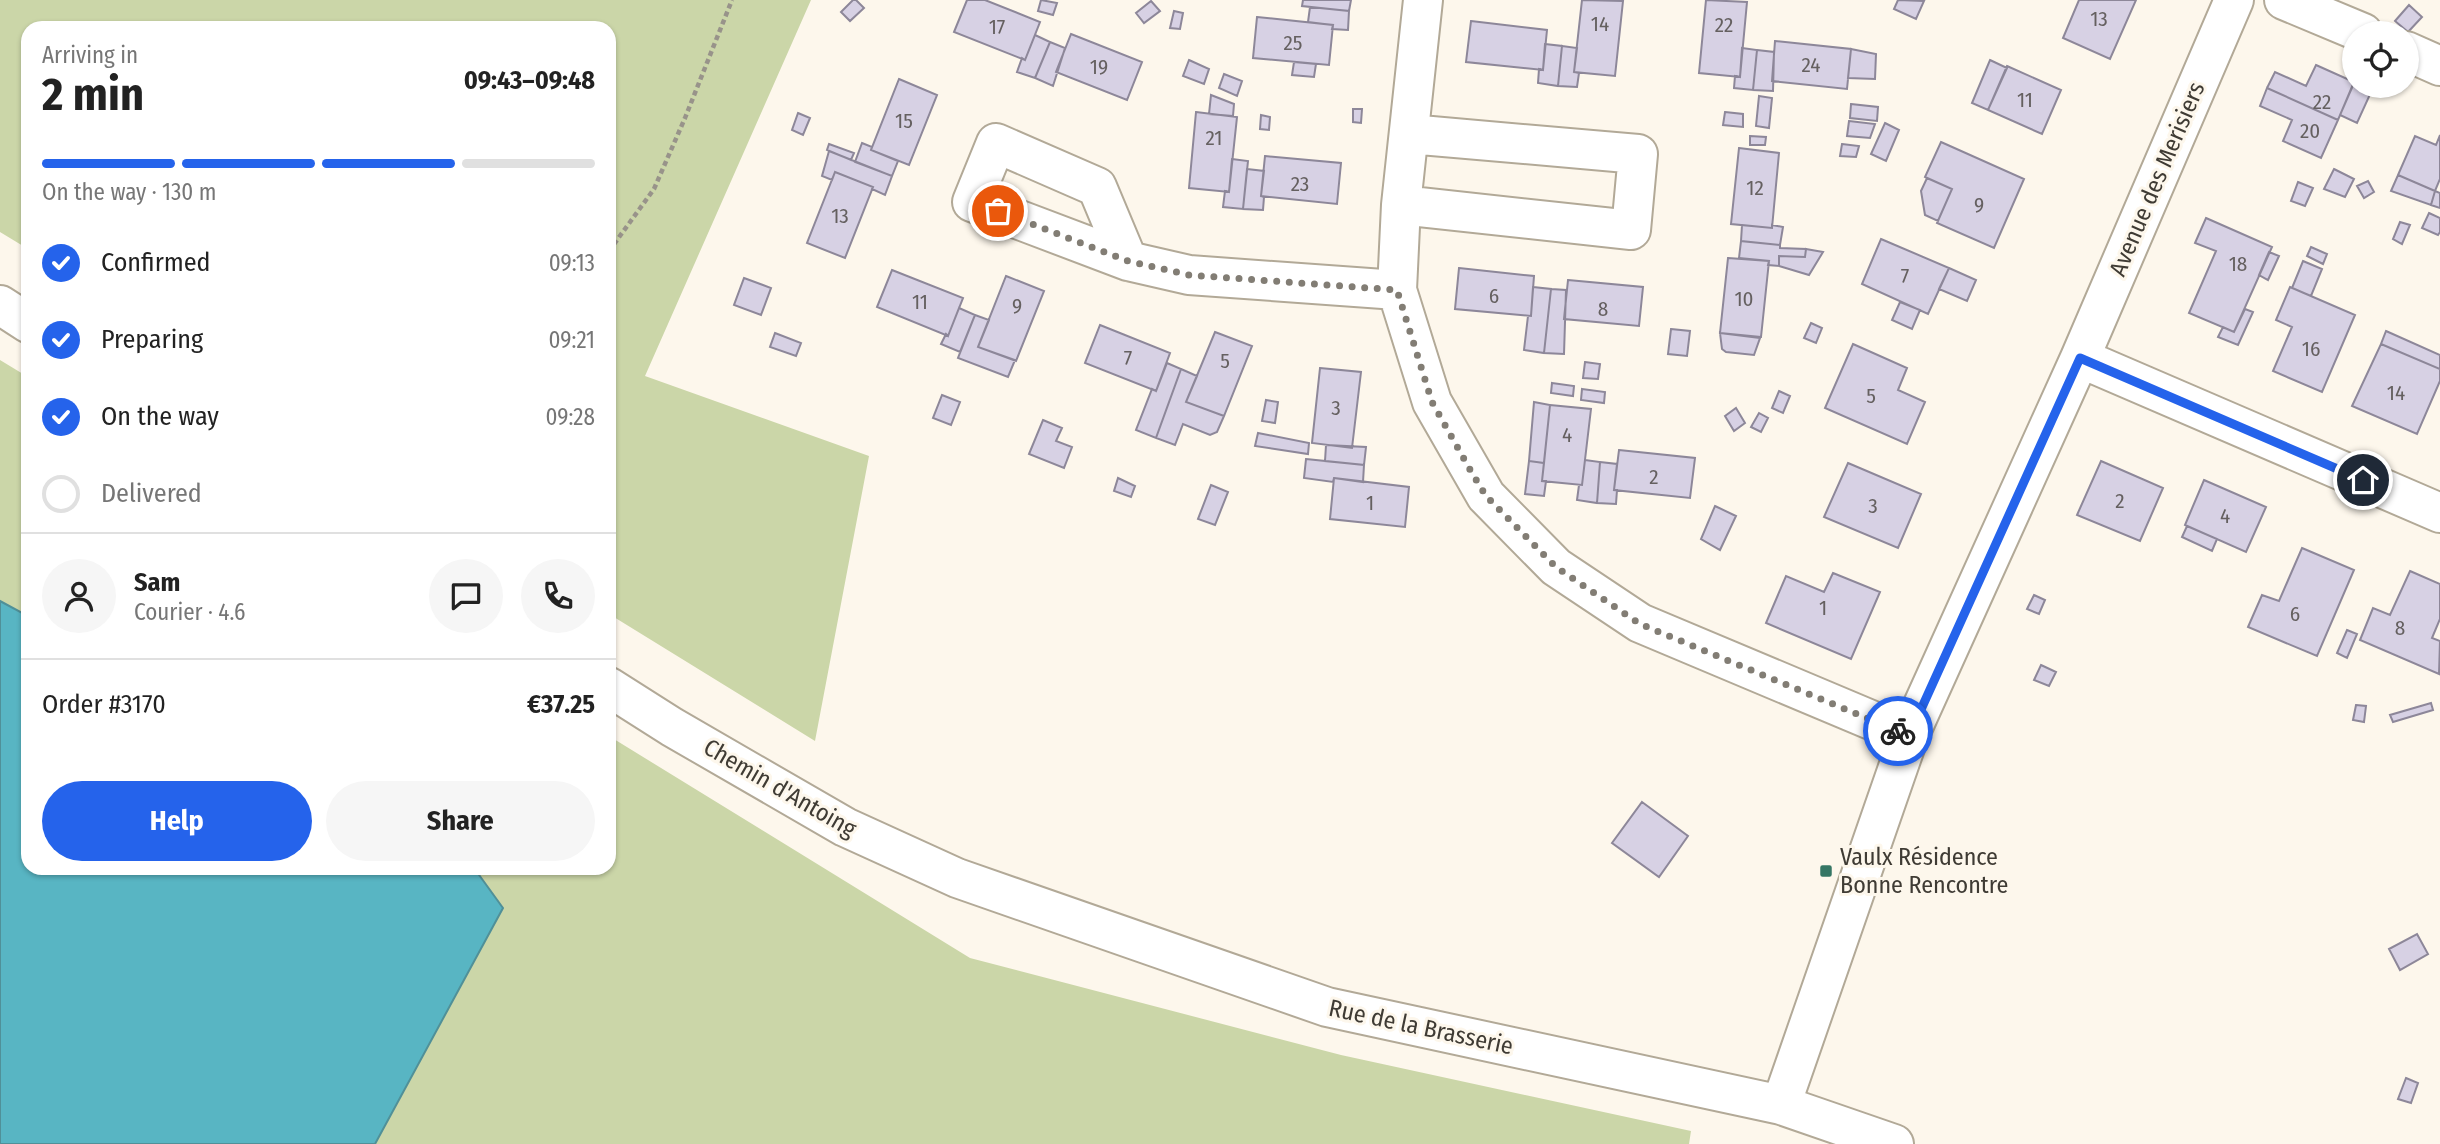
<!DOCTYPE html>
<html lang="en">
<head>
<meta charset="utf-8">
<style>
	body { margin:0; font-family:"Fira Sans Condensed",sans-serif; background:#f6f6f6; color:#222; height:100vh; display:flex; flex-direction:column; font-size:26px; white-space:nowrap }
	* { box-sizing:border-box; margin:0 }
	p { font-size:23px; color:#767676 }
	.icon { flex:none; width:38px; height:38px; fill:none; stroke:currentColor; stroke-width:2; stroke-linecap:round; stroke-linejoin:round }
	.map { position:relative; flex:1; overflow:hidden }
	.sheet { position:absolute; left:21px; top:21px; width:595px; height:854px; display:flex; flex-direction:column; background:#fff; border-radius:21px; box-shadow:0 2px 5px #0004 }
	.sheet>* { flex:none }
	.controls { position:absolute; left:2342px; top:21px; display:grid; gap:14px }
	.controls a { display:grid; place-items:center; width:77px; height:77px; border-radius:50%; background:#fff; box-shadow:0 2px 5px #0004; font-size:35px }
	.pin { position:absolute; display:grid; place-items:center; width:60px; height:60px; color:#fff; margin:-30px; border:4px solid #fff; border-radius:50%; box-shadow:0 2px 7px #0007 }
	.courier { position:absolute; display:grid; place-items:center; width:70px; height:70px; margin:-35px; border:5px solid #2563eb; border-radius:50%; background:#fff; color:#222; box-shadow:0 2px 9px #0007 }
	.summary em { font-style:normal; font-weight:700 }
	.summary div { display:flex; flex-direction:column-reverse }
	.summary { display:flex; align-items:center; justify-content:space-between; height:119px; padding:0 21px }
	h1 { font-size:46px; font-weight:700; line-height:52px }
	.bar { display:grid; grid-template-columns:repeat(4,1fr); gap:10px 7px; align-content:center; height:84px; padding:0 21px }
	.bar i { height:9px; border-radius:5px; background:#e0e0e0 }
	.bar .selected { background:#2563eb }
	.bar p { grid-column:span 4 }
	.line { display:flex; align-items:center; gap:18px; padding:0 21px; border-top:2px solid #e0e0e0 }
	.line div { flex:1 }
	.round { display:grid; place-items:center; flex:none; width:74px; height:74px; border-radius:37px; background:#f6f6f6 }
	ol { padding:0 21px; list-style:none }
	li { display:flex; align-items:center; gap:21px; height:77px }
	li p { margin-inline-start:auto }
	li .icon { padding:7px; border-radius:50%; background:#2563eb; color:#fff; stroke-width:4 }
	li:last-child { color:#767676 }
	li i { width:38px; height:38px; border:4px solid #e0e0e0; border-radius:50% }
	.cta { display:flex; gap:14px; margin-top:auto; padding:14px 21px }
	.cta a { flex:1; height:80px; border-radius:42px; background:#2563eb; color:#fff; font-size:28px; font-weight:700; line-height:80px; text-align:center }
	.cta a+a { background:#f6f6f6; color:#222 }
	.map>svg:first-child { display:block }
	.green { fill:#cbd6a8 }
	.water { fill:#58b5c3; stroke:#509098; stroke-width:2 }
	.building { fill:#d7d1e4; stroke:#8d8799; stroke-width:2 }
	.lines { fill:none; stroke-linecap:round; stroke-linejoin:round }
	.minor-casing { stroke:#b2a997; stroke-width:42 }
	.path { stroke:#98938a; stroke-width:4.5; stroke-dasharray:5 3.5; stroke-linecap:butt }
	.minor { stroke:#fff; stroke-width:38 }
	.done { stroke:#827d74; stroke-width:7; stroke-dasharray:0 12.6 }
	.route { stroke:#2563eb; stroke-width:9 }
	.poi-dot { fill:#357664; stroke:#fdf7ec; stroke-width:2.5 }
	.labels { text-anchor:middle; dominant-baseline:central; stroke-width:6; stroke-linejoin:round; paint-order:stroke }
	.number-label { font-size:21px; fill:#656060 }
	.street-label { font-size:24px; fill:#3f3b34; stroke:#fdf7ec }
	.poi-label { font-size:24px; fill:#3f3b34; stroke:#fdf7ec; text-anchor:start }
</style>
</head>
<body>
<div class="map">
<svg width="2440" height="1144" viewBox="0 0 2440 1144">
	<rect width="100%" height="100%" fill="#fdf7ec"/>
	<path class="green" d="M0 0H811L645 376 869 456 815 741 609 614V28H28V249L0 232Z
		M0 360 28 377V868H609V736L970 958 1341 1055 1691 1131 1689 1144H0Z"/>
	<path class="water" d="M0 601 28 616V868H474L503 908 375 1144H0Z"/>
	<path class="building" d="M853 0H856L864 8 850 21 841 12Z
		M967 0H985L1040 22 1025 60 954 32Z
		M1041 0 1057 3 1053 15 1038 11Z
		M1303 0H1351L1349 11 1302 6Z
		M1582 0 1623 1 1615 76 1574 72Z
		M1706 0 1747 2 1740 77 1699 73Z
		M1898 0 1924 1 1916 19 1894 9Z
		M2079 0H2136L2110 59 2063 38Z
		M1151 1 1160 11 1144 23 1136 13Z
		M2409 5 2422 17 2408 32 2395 21Z
		M1310 7 1349 11 1348 30 1332 29 1333 25 1308 22Z
		M1174 11 1183 13 1180 29 1170 28Z
		M1257 17 1333 25 1329 65 1253 58Z
		M1471 21 1547 30 1543 70 1466 62Z
		M1071 34 1142 62 1127 100 1056 72Z
		M1035 35 1050 42 1035 78 1017 72 1022 58 1025 60Z
		M1775 41 1851 49 1847 89 1772 81Z
		M1050 42 1065 48 1053 86 1035 78Z
		M1545 44 1562 46 1558 86 1538 83 1539 69 1543 70Z
		M1562 46 1577 48 1574 72 1579 73 1577 87 1558 86Z
		M1742 48 1757 50 1753 90 1734 88 1735 76 1740 77Z
		M1851 49 1876 54 1875 79 1848 78Z
		M1757 50 1774 52 1773 91 1753 90Z
		M1189 60 1209 69 1204 84 1183 76Z
		M1990 60 2007 68 1988 110 1972 103Z
		M1294 62 1316 64 1314 77 1292 75Z
		M2316 65 2354 82 2338 120 2267 88 2275 72 2306 86Z
		M2007 66 2061 90 2042 134 1988 110Z
		M1224 74 1242 81 1237 96 1219 88Z
		M899 79 937 95 909 165 871 150Z
		M2354 83V86H2363L2372 90 2357 123 2340 115Z
		M2267 88 2338 120 2321 158 2283 141 2292 120 2260 106Z
		M1211 95 1234 104 1233 116 1209 114Z
		M1759 96 1772 98 1769 128 1756 126Z
		M1851 104 1878 107 1877 121 1850 118Z
		M1353 109H1362L1361 123 1353 122Z
		M1196 112 1237 117 1229 192 1189 188Z
		M1725 112 1743 114V127L1723 125Z
		M798 113 810 118 803 135 792 130Z
		M1261 115 1270 117 1269 130 1260 129Z
		M1849 121 1875 124 1870 138 1847 136Z
		M1885 123 1899 130 1886 161 1871 154Z
		M2440 135V179L2435 191 2398 175 2415 136 2436 145Z
		M1750 136 1766 137 1765 145H1750Z
		M1941 142 2024 179 1994 248 1937 223 1952 189 1925 177Z
		M862 143 872 147 871 150 898 161 892 176 855 162Z
		M829 144 854 153 851 160 827 150Z
		M1842 144 1859 146 1856 157 1840 156Z
		M1739 148 1779 153 1772 228 1731 224Z
		M829 151 892 176 885 195 872 189 873 187 835 172 832 180 822 176Z
		M1265 156 1341 163 1337 204 1261 196Z
		M1232 159 1248 161 1243 209 1223 207 1225 191 1229 192Z
		M1247 169 1264 171 1261 196 1264 197 1263 210 1243 209Z
		M2334 169 2354 179 2345 197 2324 189Z
		M835 172 873 187 845 258 807 243Z
		M2398 175 2435 191 2431 205 2391 191Z
		M1927 178 1952 189 1938 221 1925 215 1921 191Z
		M2368 181 2374 192 2364 198 2357 186Z
		M2298 182 2313 188 2305 206 2291 201Z
		M2435 191 2440 193V208L2431 205Z
		M2429 213 2440 218V232L2438 235 2422 228Z
		M2206 218 2272 247 2234 332 2189 313 2216 251 2195 243Z
		M2400 222 2410 225 2402 244 2393 239Z
		M1742 225 1772 228V225L1783 227 1780 245 1741 241Z
		M1881 239 1949 268 1928 314 1862 284Z
		M1741 241 1780 245V248L1806 249 1805 257 1779 256V266L1768 265 1769 261 1739 258Z
		M2311 247 2327 254 2323 264 2307 256Z
		M1806 249 1823 252 1809 275 1779 266V256L1805 257Z
		M2269 252 2279 256 2268 280 2259 275Z
		M1728 258 1769 261 1761 337 1720 333Z
		M2303 261 2322 269 2311 296 2292 288Z
		M1459 268 1534 276 1531 316 1455 309Z
		M1949 268 1976 280 1967 301 1939 289Z
		M892 270 963 298 948 336 877 307Z
		M1006 276 1044 291 1016 361 978 347Z
		M744 278 771 288 761 315 734 305Z
		M1568 280 1643 287 1639 326 1564 319Z
		M1533 287 1551 289 1544 353 1524 350 1528 316H1531Z
		M2290 287 2355 315 2322 392 2273 371 2292 327 2276 320Z
		M1551 289 1566 290 1564 354 1544 353Z
		M1900 302 1920 310 1912 329 1892 320Z
		M959 308 975 315 960 352 941 344 946 334 948 336Z
		M2245 309 2253 312 2238 345 2218 337 2223 327 2234 332Z
		M975 315 989 320 978 347 1015 360 1008 377 958 358Z
		M1811 323 1822 328 1816 343 1804 338Z
		M1100 325 1170 353 1156 391 1085 363Z
		M1671 329 1690 331 1687 356 1668 354Z
		M2386 331 2440 355V369L2381 344Z
		M1215 332 1252 346 1224 416 1186 402Z
		M775 333 801 343 796 356 770 347Z
		M1720 333 1760 338 1754 355 1726 352 1722 349Z
		M1853 344 1907 368 1898 390 1925 402 1907 444 1825 408Z
		M2381 344 2440 369V381L2417 434 2352 406Z
		M1585 362 1600 364 1598 379 1583 378Z
		M1167 363 1181 369 1156 438 1136 430 1152 389 1156 391Z
		M1320 368 1361 372 1352 448 1312 443Z
		M1181 369 1197 376 1186 402 1224 416 1217 432 1210 435 1183 424 1175 445 1156 438Z
		M1552 383 1574 386 1573 396 1551 393Z
		M1582 389 1605 392 1604 403 1581 400Z
		M1779 391 1790 396 1783 413 1772 408Z
		M942 395 960 402 951 425 933 418Z
		M1266 400 1278 402 1275 423 1262 421Z
		M1534 402 1550 405 1544 463 1529 461Z
		M1550 405 1591 409 1582 485 1542 481Z
		M1736 408 1745 423 1734 431 1725 416Z
		M1759 413 1768 418 1761 432 1751 427Z
		M1043 420 1062 428 1056 441 1072 447 1064 468 1029 454Z
		M1258 433 1309 443 1308 454 1255 446Z
		M1326 445 1366 447 1364 465 1325 461Z
		M1619 450 1695 458 1690 498 1614 490Z
		M1306 459 1364 465 1363 482 1334 478 1333 482 1304 478Z
		M1585 460 1600 462 1597 503 1577 500 1579 485H1582Z
		M1529 461 1544 463 1542 481H1546L1544 496 1525 494Z
		M2101 461 2163 488 2140 541 2077 515Z
		M1600 462 1617 464 1614 490H1617L1616 504 1597 503Z
		M1848 463 1921 494 1898 548 1824 517Z
		M1118 478 1135 486 1131 497 1114 491Z
		M1334 478 1409 487 1405 527 1330 519Z
		M2204 480 2266 507 2246 552 2185 525Z
		M1211 485 1228 492 1215 525 1198 519Z
		M1715 506 1736 516 1720 550 1701 539Z
		M2187 526 2217 539 2212 551 2182 537Z
		M2302 548 2354 570 2317 656 2248 627 2262 595 2279 601Z
		M2410 571 2440 584V619L2432 638 2440 641 2439 674 2360 640 2373 608 2390 615Z
		M1833 573 1880 592 1851 659 1766 623 1786 576 1824 592Z
		M2034 595 2045 600 2039 614 2027 609Z
		M2347 630 2357 634 2347 658 2337 653Z
		M2041 665 2056 672 2049 686 2034 680Z
		M2431 703 2433 710 2393 722 2390 715Z
		M2356 705 2366 706 2364 722 2353 720Z
		M1642 802 1688 836 1659 877 1612 843Z
		M2417 934 2428 954 2400 970 2389 949Z
		M2406 1078 2418 1083 2411 1103 2398 1099Z"/>
	<g class="lines">
		<g class="minor-casing">
			<path id="minor" d="M1423 0 1401 205 1397 290 1432 402 1486 496 1556 567 1640 623 1909 736
				M2284 0 2363 33
				M2406 51 2440 66
				M1401 205 1631 230 1638 154 1409 134
				M1128 261 1097 187 996 143 972 202 1128 261 1189 275 1397 290
				M0 305 28 323
				M2080 358 2440 513
				M609 687 672 727 845 827 957 878 1327 1007 1781 1105 1894 1144
				M1781 1105 1909 736 2080 358 2234 0"/>
		</g>
		<path class="path" d="M609 251 654 189 685 118 732 0"/>
		<use href="#minor" class="minor"/>
	</g>
	<g class="lines">
		<path class="done" d="M998 211 1128 261 1189 275 1397 290 1432 402 1472 473 1486 496 1556 567 1640 624 1898 731"/>
		<path class="route" d="M1898 731 1909 736 2080 358 2363 480"/>
	</g>
	<rect class="poi-dot" x="1819" y="864" width="14" height="14" rx="3.5"/>
	<g class="labels">
		<g class="number-label">
			<text x="2099" y="19">13</text>
			<text x="1600" y="24">14</text>
			<text x="1724" y="25">22</text>
			<text x="997" y="27">17</text>
			<text x="1293" y="43">25</text>
			<text x="1811" y="65">24</text>
			<text x="1099" y="67">19</text>
			<text x="2025" y="100">11</text>
			<text x="2322" y="102">22</text>
			<text x="904" y="121">15</text>
			<text x="2310" y="131">20</text>
			<text x="1214" y="138">21</text>
			<text x="1300" y="184">23</text>
			<text x="1755" y="188">12</text>
			<text x="1979" y="205">9</text>
			<text x="840" y="216">13</text>
			<text x="2238" y="264">18</text>
			<text x="1905" y="276">7</text>
			<text x="1494" y="296">6</text>
			<text x="1744" y="299">10</text>
			<text x="920" y="302">11</text>
			<text x="1017" y="306">9</text>
			<text x="1603" y="309">8</text>
			<text x="2311" y="349">16</text>
			<text x="1128" y="358">7</text>
			<text x="1225" y="361">5</text>
			<text x="2396" y="393">14</text>
			<text x="1871" y="396">5</text>
			<text x="1336" y="408">3</text>
			<text x="1567" y="435">4</text>
			<text x="1654" y="477">2</text>
			<text x="2120" y="501">2</text>
			<text x="1370" y="503">1</text>
			<text x="1873" y="506">3</text>
			<text x="2225" y="516">4</text>
			<text x="1823" y="608">1</text>
			<text x="2295" y="614">6</text>
			<text x="2400" y="628">8</text>
		</g>
		<g class="street-label">
			<text transform="translate(2157 179) rotate(-67)">Avenue des Merisiers</text>
			<text transform="translate(780 788) rotate(30)">Chemin d'Antoing</text>
			<text transform="translate(1421 1027) rotate(12)">Rue de la Brasserie</text>
		</g>
		<g class="poi-label">
			<text x="1840" y="857">Vaulx Résidence<tspan x="1840" dy="28">Bonne Rencontre</tspan></text>
		</g>
	</g>
</svg>
<div class="controls">
<a><svg class="icon" aria-label="locate" viewBox="0 0 24 24"><circle cx="12" cy="12" r="6"/><path d="M12 2v4M12 18v4M2 12h4M18 12h4"/></svg></a>
</div>
<div class="pin" style="left:998px;top:211px;background:#ea580c"><svg class="icon" aria-label="bag" viewBox="0 0 24 24"><path d="M5 8h14l-1 12H6zM9 8a3 3 0 0 1 6 0"/></svg></div>
<div class="pin" style="left:2363px;top:480px;background:#1f2937"><svg class="icon" aria-label="home" viewBox="0 0 24 24"><path d="M3 11l9-7 9 7M6 9v11h12V9"/></svg></div>
<div class="courier" style="left:1898px;top:731px"><svg class="icon" aria-label="bike" viewBox="0 0 24 24"><circle cx="6" cy="16" r="4"/><circle cx="18" cy="16" r="4"/><path d="M6 16l4-8h5l3 8M10 8l3 8H6M13 5h3"/></svg></div>
<section class="sheet">
<div class="summary"><div><h1>2 min</h1><p>Arriving in</p></div><em>09:43–09:48</em></div>
<div class="bar"><i class="selected"></i><i class="selected"></i><i class="selected"></i><i></i><p>On the way · 130 m</p></div>
<ol>
<li><svg class="icon" aria-label="check" viewBox="0 0 24 24"><path d="M5 12l5 5 9-10"/></svg>Confirmed<p>09:13</p></li>
<li><svg class="icon" aria-label="check" viewBox="0 0 24 24"><path d="M5 12l5 5 9-10"/></svg>Preparing<p>09:21</p></li>
<li><svg class="icon" aria-label="check" viewBox="0 0 24 24"><path d="M5 12l5 5 9-10"/></svg>On the way<p>09:28</p></li>
<li><i></i>Delivered</li>
</ol>
<div class="line" style="height:126px"><a class="round"><svg class="icon" aria-label="person" viewBox="0 0 24 24"><circle cx="12" cy="8" r="4"/><path d="M4 21q1-7 8-7t8 7"/></svg></a><div><b>Sam</b><p>Courier · 4.6</p></div><a class="round"><svg class="icon" aria-label="chat" viewBox="0 0 24 24"><path d="M4 5h16v11H9l-5 4z"/></svg></a><a class="round"><svg class="icon" aria-label="phone" viewBox="0 0 24 24"><path d="M5 4h4l2 5-3 2q2 4 5 5l2-3 5 2v4C11 20 4 13 5 4z"/></svg></a></div>
<div class="line" style="height:91px"><div>Order #3170</div><b>€37.25</b></div>
<div class="cta"><a>Help</a><a>Share</a></div>
</section>
</div>
</body>
</html>
